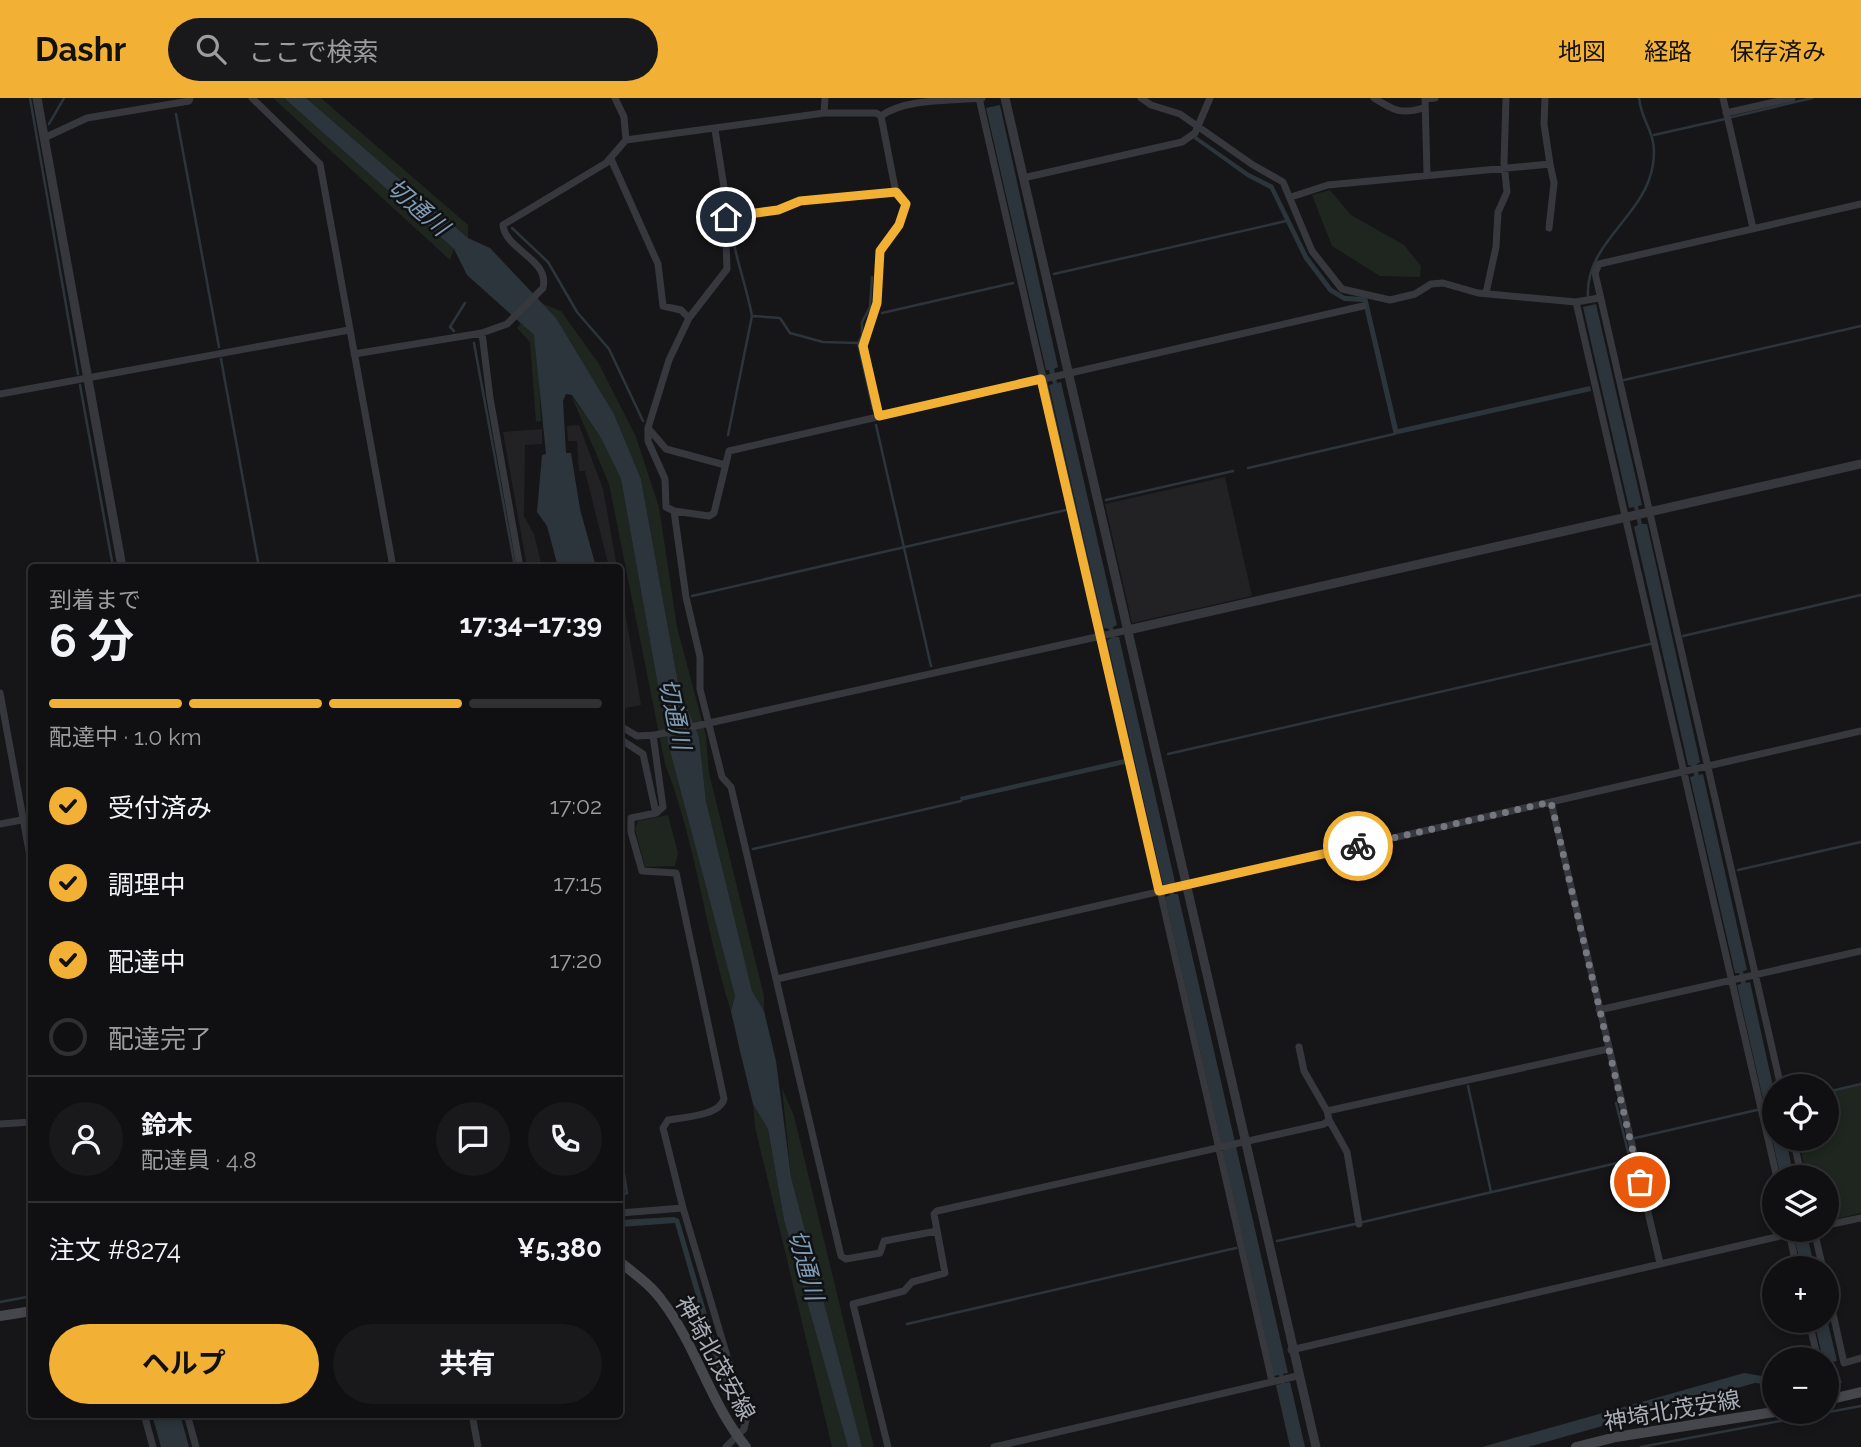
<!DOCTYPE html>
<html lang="ja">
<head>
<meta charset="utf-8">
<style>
	body { margin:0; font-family:Raleway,"Noto Sans JP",sans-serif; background:#19191b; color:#f1f3f6; height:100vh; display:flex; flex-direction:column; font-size:26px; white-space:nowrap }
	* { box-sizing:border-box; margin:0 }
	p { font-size:23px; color:#9c9d9f }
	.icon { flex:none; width:38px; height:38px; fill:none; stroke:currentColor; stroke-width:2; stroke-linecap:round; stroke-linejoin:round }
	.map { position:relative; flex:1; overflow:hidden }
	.side { position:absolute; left:28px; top:466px; width:595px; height:854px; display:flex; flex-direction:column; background:#101012; border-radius:7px; box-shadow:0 4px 10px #0003,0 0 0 2px #303032 }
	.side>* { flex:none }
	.buttons { position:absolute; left:1762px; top:976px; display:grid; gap:14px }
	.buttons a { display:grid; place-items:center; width:77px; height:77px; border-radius:50%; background:#101012; box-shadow:0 4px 10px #0003,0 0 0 2px #303032; font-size:35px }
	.pin { position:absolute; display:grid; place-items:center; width:60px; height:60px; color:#fff; margin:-30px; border:4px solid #fff; border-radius:50%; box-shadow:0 2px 7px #0007 }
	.courier { position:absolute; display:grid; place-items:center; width:70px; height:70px; margin:-35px; border:5px solid #f2b134; border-radius:50%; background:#fff; color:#222; box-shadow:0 2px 9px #0007 }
	.overview em { font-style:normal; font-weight:700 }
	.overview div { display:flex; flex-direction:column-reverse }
	.overview { display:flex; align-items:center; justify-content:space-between; height:119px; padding:0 21px }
	h1 { font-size:46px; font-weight:700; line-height:52px }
	.bar { display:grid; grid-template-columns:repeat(4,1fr); gap:10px 7px; align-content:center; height:84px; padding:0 21px }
	.bar i { height:9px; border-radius:5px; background:#303032 }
	.bar .active { background:#f2b134 }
	.bar p { grid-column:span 4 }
	.line { display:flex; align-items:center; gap:18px; padding:0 21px; border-top:2px solid #303032 }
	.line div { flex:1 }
	.round { display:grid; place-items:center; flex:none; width:74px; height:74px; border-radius:37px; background:#19191b }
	ol { padding:0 21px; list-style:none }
	li { display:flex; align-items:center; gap:21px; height:77px }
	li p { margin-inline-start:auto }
	li .icon { padding:7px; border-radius:50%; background:#f2b134; color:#111; stroke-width:4 }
	li:last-child { color:#9c9d9f }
	li i { width:38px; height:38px; border:4px solid #303032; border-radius:50% }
	.primary-button { display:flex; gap:14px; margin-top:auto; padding:14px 21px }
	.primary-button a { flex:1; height:80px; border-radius:42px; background:#f2b134; color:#111; font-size:28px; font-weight:700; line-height:80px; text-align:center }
	.primary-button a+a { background:#19191b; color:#f1f3f6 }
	header { display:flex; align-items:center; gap:42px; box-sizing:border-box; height:98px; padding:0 35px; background:#f2b134; color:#111 }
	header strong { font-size:33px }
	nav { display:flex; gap:38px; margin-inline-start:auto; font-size:24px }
	.search { width:490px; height:63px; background:#19191b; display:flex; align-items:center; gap:18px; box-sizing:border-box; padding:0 24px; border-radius:38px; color:#9c9d9f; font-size:26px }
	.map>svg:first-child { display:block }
	.built { fill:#222225 }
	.green { fill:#1e261f }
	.water { fill:#2c353c }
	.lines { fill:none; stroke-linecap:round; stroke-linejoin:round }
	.stream { stroke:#2c353c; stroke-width:2.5 }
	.minor { stroke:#37383d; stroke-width:7 }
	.tertiary { stroke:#37383d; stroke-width:9 }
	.secondary { stroke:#45474d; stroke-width:10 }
	.done { stroke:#757880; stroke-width:7; stroke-dasharray:0 12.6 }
	.route { stroke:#f2b134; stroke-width:9 }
	.labels { text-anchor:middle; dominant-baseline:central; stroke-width:5; stroke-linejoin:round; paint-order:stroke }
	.street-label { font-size:23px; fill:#a8adb8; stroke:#111113 }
	.water-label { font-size:24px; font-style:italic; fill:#7f9bb3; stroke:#111113 }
</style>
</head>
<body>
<header>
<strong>Dashr</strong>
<div class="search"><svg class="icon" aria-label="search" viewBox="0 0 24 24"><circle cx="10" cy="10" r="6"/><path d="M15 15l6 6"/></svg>ここで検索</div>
<nav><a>地図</a><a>経路</a><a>保存済み</a></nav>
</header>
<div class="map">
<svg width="1861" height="1349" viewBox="0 0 1861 1349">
	<rect width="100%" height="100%" fill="#161618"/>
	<path class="built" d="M579 327 603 391 617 469H609L585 373H579L577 343H568L567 328Z
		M542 331V346L525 347 524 418 534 436 542 469H527L503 334Z
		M1225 379 1252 498 1132 525 1105 406Z
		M620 485 641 607 620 611Z"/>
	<path class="green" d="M273 0H284L454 151 450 162Z
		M306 0H321L468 127V140Z
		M1330 92 1351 117 1404 147 1421 168 1420 179 1380 178 1332 148 1312 97Z
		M541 205 561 213 599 266 636 339 659 409 677 529 706 638 709 675 764 898V913L752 893 706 703 699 639 679 590 641 381 614 316 556 220Z
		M521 225 534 237 537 248 541 323 536 324 530 244 517 230Z
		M571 297 601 340 621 381 669 649 735 898 731 913C705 832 696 745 665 666L609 386Z
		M668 717 678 755 675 768 645 769 635 731 638 723Z
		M1861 987V1115L1827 1123V1080H1807L1798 1041H1827V995Z
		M782 990 794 1018 874 1349H862L791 1079Z
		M753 1006 768 1031 784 1122 848 1349H832L755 1029Z"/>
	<path class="water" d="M284 0H306L468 140 490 150 556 220 614 316 641 381 679 590 699 639 706 703 752 893 764 913 776 963 791 1079 862 1349H848L784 1122 768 1031 753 1006 740 953 731 913 735 898 669 649 621 381 601 340 572 297 566 296 563 303 566 355H571L580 411 596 469H558L547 428 537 414 542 357 546 356 534 237 467 177 454 151Z
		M1000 7 1058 269 1054 271 1057 285 1061 284 1117 527 1113 529 1115 539H1119L1175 784 1172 786 1174 796H1178L1288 1275 1283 1276 1285 1285 1290 1284 1305 1349H1290L1276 1287 1281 1286 1279 1277 1274 1278 1165 799 1170 797 1167 786 1163 787 1107 542 1111 540 1109 531 1104 530 1049 287 1053 286 1049 272H1046L986 10Z
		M1196 38 1249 75 1273 87 1308 158 1332 190 1345 198 1367 199 1398 331 1590 288 1591 293 1394 337 1363 204 1344 203 1329 194 1304 161 1270 91 1247 79 1194 41Z
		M1596 206 1642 407 1638 408 1642 426H1647L1700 664 1696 667 1699 677 1703 676 1747 872 1743 873 1746 885 1750 884 1774 993V1041H1786L1794 1080H1781L1737 887 1741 886 1739 875H1735L1690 679 1694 678 1692 668 1688 667 1634 429 1638 427 1634 409 1629 410 1583 209Z
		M1124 661 1125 666 961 703 960 699Z
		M674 1119 679 1121 732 1301H726L724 1296 675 1125 620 1129V1122Z
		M1797 1132 1807 1137 1815 1171H1802L1794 1140 1799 1139Z
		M1827 1221 1837 1263 1833 1264 1842 1285 1827 1288 1830 1274 1827 1262H1823L1814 1223Z
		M1744 1275 1774 1280V1287L1755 1285 1528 1349H1482Z
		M152 1316H180L189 1349H161Z"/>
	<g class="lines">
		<path class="stream" d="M30 0 78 276
			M176 16 219 249
			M1732 19 1812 0
			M49 26 64 0
			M1654 37 1725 21
			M731 122C733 156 746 185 752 218L780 220 790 235 823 244 858 245 873 311
			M512 130 548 164 577 214 609 251 643 323
			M1054 176 1286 123
			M1588 198C1585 144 1646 118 1653 66 1658 34 1642 27 1639 0
			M882 215 1013 185
			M454 233 450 229 465 205
			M474 245 515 469
			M858 245 862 238V224L870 209 872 179
			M221 261 259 469
			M1624 282 1861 228
			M80 287 113 469
			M876 327 931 568
			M728 337 752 218
			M1248 370 1394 336
			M1106 402 1233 373
			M692 498 1066 412
			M1683 538 1861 497
			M1168 656 1650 546
			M753 751 961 703
			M1738 772 1861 744
			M1468 988 1491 1094
			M1827 994 1861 986
			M1616 1005 1628 1054
			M1635 1040 1757 1012
			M620 1051 627 1095 620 1098
			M1363 1124 1630 1062
			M1277 1143 1355 1126
			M0 1204 32 1198
			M907 1226 1236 1150
			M1641 1349 1861 1308"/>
		<path class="minor" d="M252 0 320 66 393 469
			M979 0 1272 1283
			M1141 0 1151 7 1180 16 1253 67 1283 84 1312 153 1342 191 1390 202 1415 196 1431 186 1443 185 1478 195 1576 204 1599 200
			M1374 0C1393 12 1401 17 1423 10
			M1425 0 1427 77
			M1723 0 1753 130
			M1425 1 1435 0
			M824 15 825 0
			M1726 15 1792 0
			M881 18C906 0 951 3 982 0
			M715 32 724 89 727 171 689 220 669 262 648 330V343L665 381 666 409 674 413 709 418 714 415 729 353 1363 208
			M44 40 87 20 189 3 190 0
			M626 42 824 15H876L881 18
			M611 61 658 166 663 208 681 212 689 220
			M1023 80 1182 44 1195 35 1210 0
			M1291 99 1328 87 1550 66 1544 26 1545 0
			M726 119 778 112 800 103 896 95
			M1549 130 1554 85 1550 66
			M1486 195 1496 149 1498 114 1507 94 1504 65 1506 0
			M1576 204 1777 1080
			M482 235 490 300 520 469
			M354 256 482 235 507 226 543 190C550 161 505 152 503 127L606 65 626 42 624 19 615 0
			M0 296 349 232
			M879 318 864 248 877 205 880 153 899 127 906 106 896 95 881 18
			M648 330 666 351 725 367
			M674 413 686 499 700 559V591L722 679 731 689 841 1158 846 1161 880 1155 884 1143 937 1133
			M0 595 32 769
			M620 628 637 638 655 637 1128 532
			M653 637 663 709 656 715 631 720V734L642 773 676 775 724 1001C719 1018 684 1019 668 1022L663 1030 683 1110 746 1322 744 1331 726 1349
			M620 641 643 656 656 715
			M1551 704 1660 1165
			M0 726 32 720
			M777 881 1861 633
			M1599 912 1861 853
			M1299 949 1304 973 1327 1013
			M1781 989 1595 175 1599 166 1861 106
			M1329 1022 1347 1054 1359 1126
			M0 1026 32 1024
			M1793 1041 1802 1080
			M620 1115 683 1110
			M1827 1127 1861 1120
			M1814 1132 1823 1171
			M1789 1134 1797 1171
			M1827 1189 1844 1265 1861 1260
			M1809 1223 1818 1262
			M1291 1252 1806 1132
			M144 1316 153 1349
			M187 1316 196 1349
			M472 1316 478 1349
			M888 1349 853 1206 904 1193 912 1184 945 1175 934 1116 937 1113 1324 1026 1329 1022 1327 1013 1608 951
			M994 1349 1297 1278"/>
		<path class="tertiary" d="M37 0 122 469
			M1005 0 1316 1349
			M1128 532 1861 366"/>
		<path class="secondary" d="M620 1164C635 1176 652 1188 663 1204 697 1249 710 1305 746 1349
			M0 1218 32 1213
			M1827 1302 1861 1294
			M1576 1349 1616 1339 1774 1314"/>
	</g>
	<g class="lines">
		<path class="done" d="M1358 748 1551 704 1640 1084"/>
		<path class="route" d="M726 119 778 112 800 103 896 94 906 106 899 127 880 153 877 205 863 248 879 318 1041 281 1159 793 1358 748"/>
	</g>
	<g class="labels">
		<g class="street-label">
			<text transform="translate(716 1260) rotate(61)">神埼北茂安線</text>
			<text transform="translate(1672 1312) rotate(-10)">神埼北茂安線</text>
		</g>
		<g class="water-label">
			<text transform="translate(418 109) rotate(41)">切通川</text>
			<text transform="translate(675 616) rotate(78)">切通川</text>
			<text transform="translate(806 1167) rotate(75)">切通川</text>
		</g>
	</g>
</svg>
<div class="buttons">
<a><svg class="icon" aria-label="locate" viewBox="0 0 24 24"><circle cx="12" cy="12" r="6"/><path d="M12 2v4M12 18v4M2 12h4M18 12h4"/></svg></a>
<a><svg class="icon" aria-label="layers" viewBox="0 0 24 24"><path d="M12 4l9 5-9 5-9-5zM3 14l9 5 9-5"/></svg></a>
<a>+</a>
<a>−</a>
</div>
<div class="pin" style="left:1640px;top:1084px;background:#ea580c"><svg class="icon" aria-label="bag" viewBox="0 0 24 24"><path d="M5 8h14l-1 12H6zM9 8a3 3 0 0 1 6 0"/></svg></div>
<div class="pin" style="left:726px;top:119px;background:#1f2937"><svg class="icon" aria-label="home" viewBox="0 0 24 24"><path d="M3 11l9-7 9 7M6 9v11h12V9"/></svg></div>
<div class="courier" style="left:1358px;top:748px"><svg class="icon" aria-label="bike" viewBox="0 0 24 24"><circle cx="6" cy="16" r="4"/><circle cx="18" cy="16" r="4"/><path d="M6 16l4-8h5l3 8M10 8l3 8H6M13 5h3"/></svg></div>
<section class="side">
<div class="overview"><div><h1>6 分</h1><p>到着まで</p></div><em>17:34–17:39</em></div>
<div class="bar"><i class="active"></i><i class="active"></i><i class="active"></i><i></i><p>配達中 · 1.0 km</p></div>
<ol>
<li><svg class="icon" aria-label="check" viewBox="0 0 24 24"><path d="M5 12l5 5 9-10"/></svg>受付済み<p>17:02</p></li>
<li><svg class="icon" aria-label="check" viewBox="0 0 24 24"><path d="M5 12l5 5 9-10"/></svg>調理中<p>17:15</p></li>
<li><svg class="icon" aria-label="check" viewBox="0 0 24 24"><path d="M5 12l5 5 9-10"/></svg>配達中<p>17:20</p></li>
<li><i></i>配達完了</li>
</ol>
<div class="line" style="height:126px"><a class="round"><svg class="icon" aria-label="person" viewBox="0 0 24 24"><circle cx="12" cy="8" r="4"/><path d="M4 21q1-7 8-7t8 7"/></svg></a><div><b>鈴木</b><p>配達員 · 4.8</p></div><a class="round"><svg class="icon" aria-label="chat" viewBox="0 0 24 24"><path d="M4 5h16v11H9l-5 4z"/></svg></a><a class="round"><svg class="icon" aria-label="phone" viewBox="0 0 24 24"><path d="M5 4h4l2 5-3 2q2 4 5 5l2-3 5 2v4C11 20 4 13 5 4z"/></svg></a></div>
<div class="line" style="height:91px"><div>注文 #8274</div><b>¥5,380</b></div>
<div class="primary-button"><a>ヘルプ</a><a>共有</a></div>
</section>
</div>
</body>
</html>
